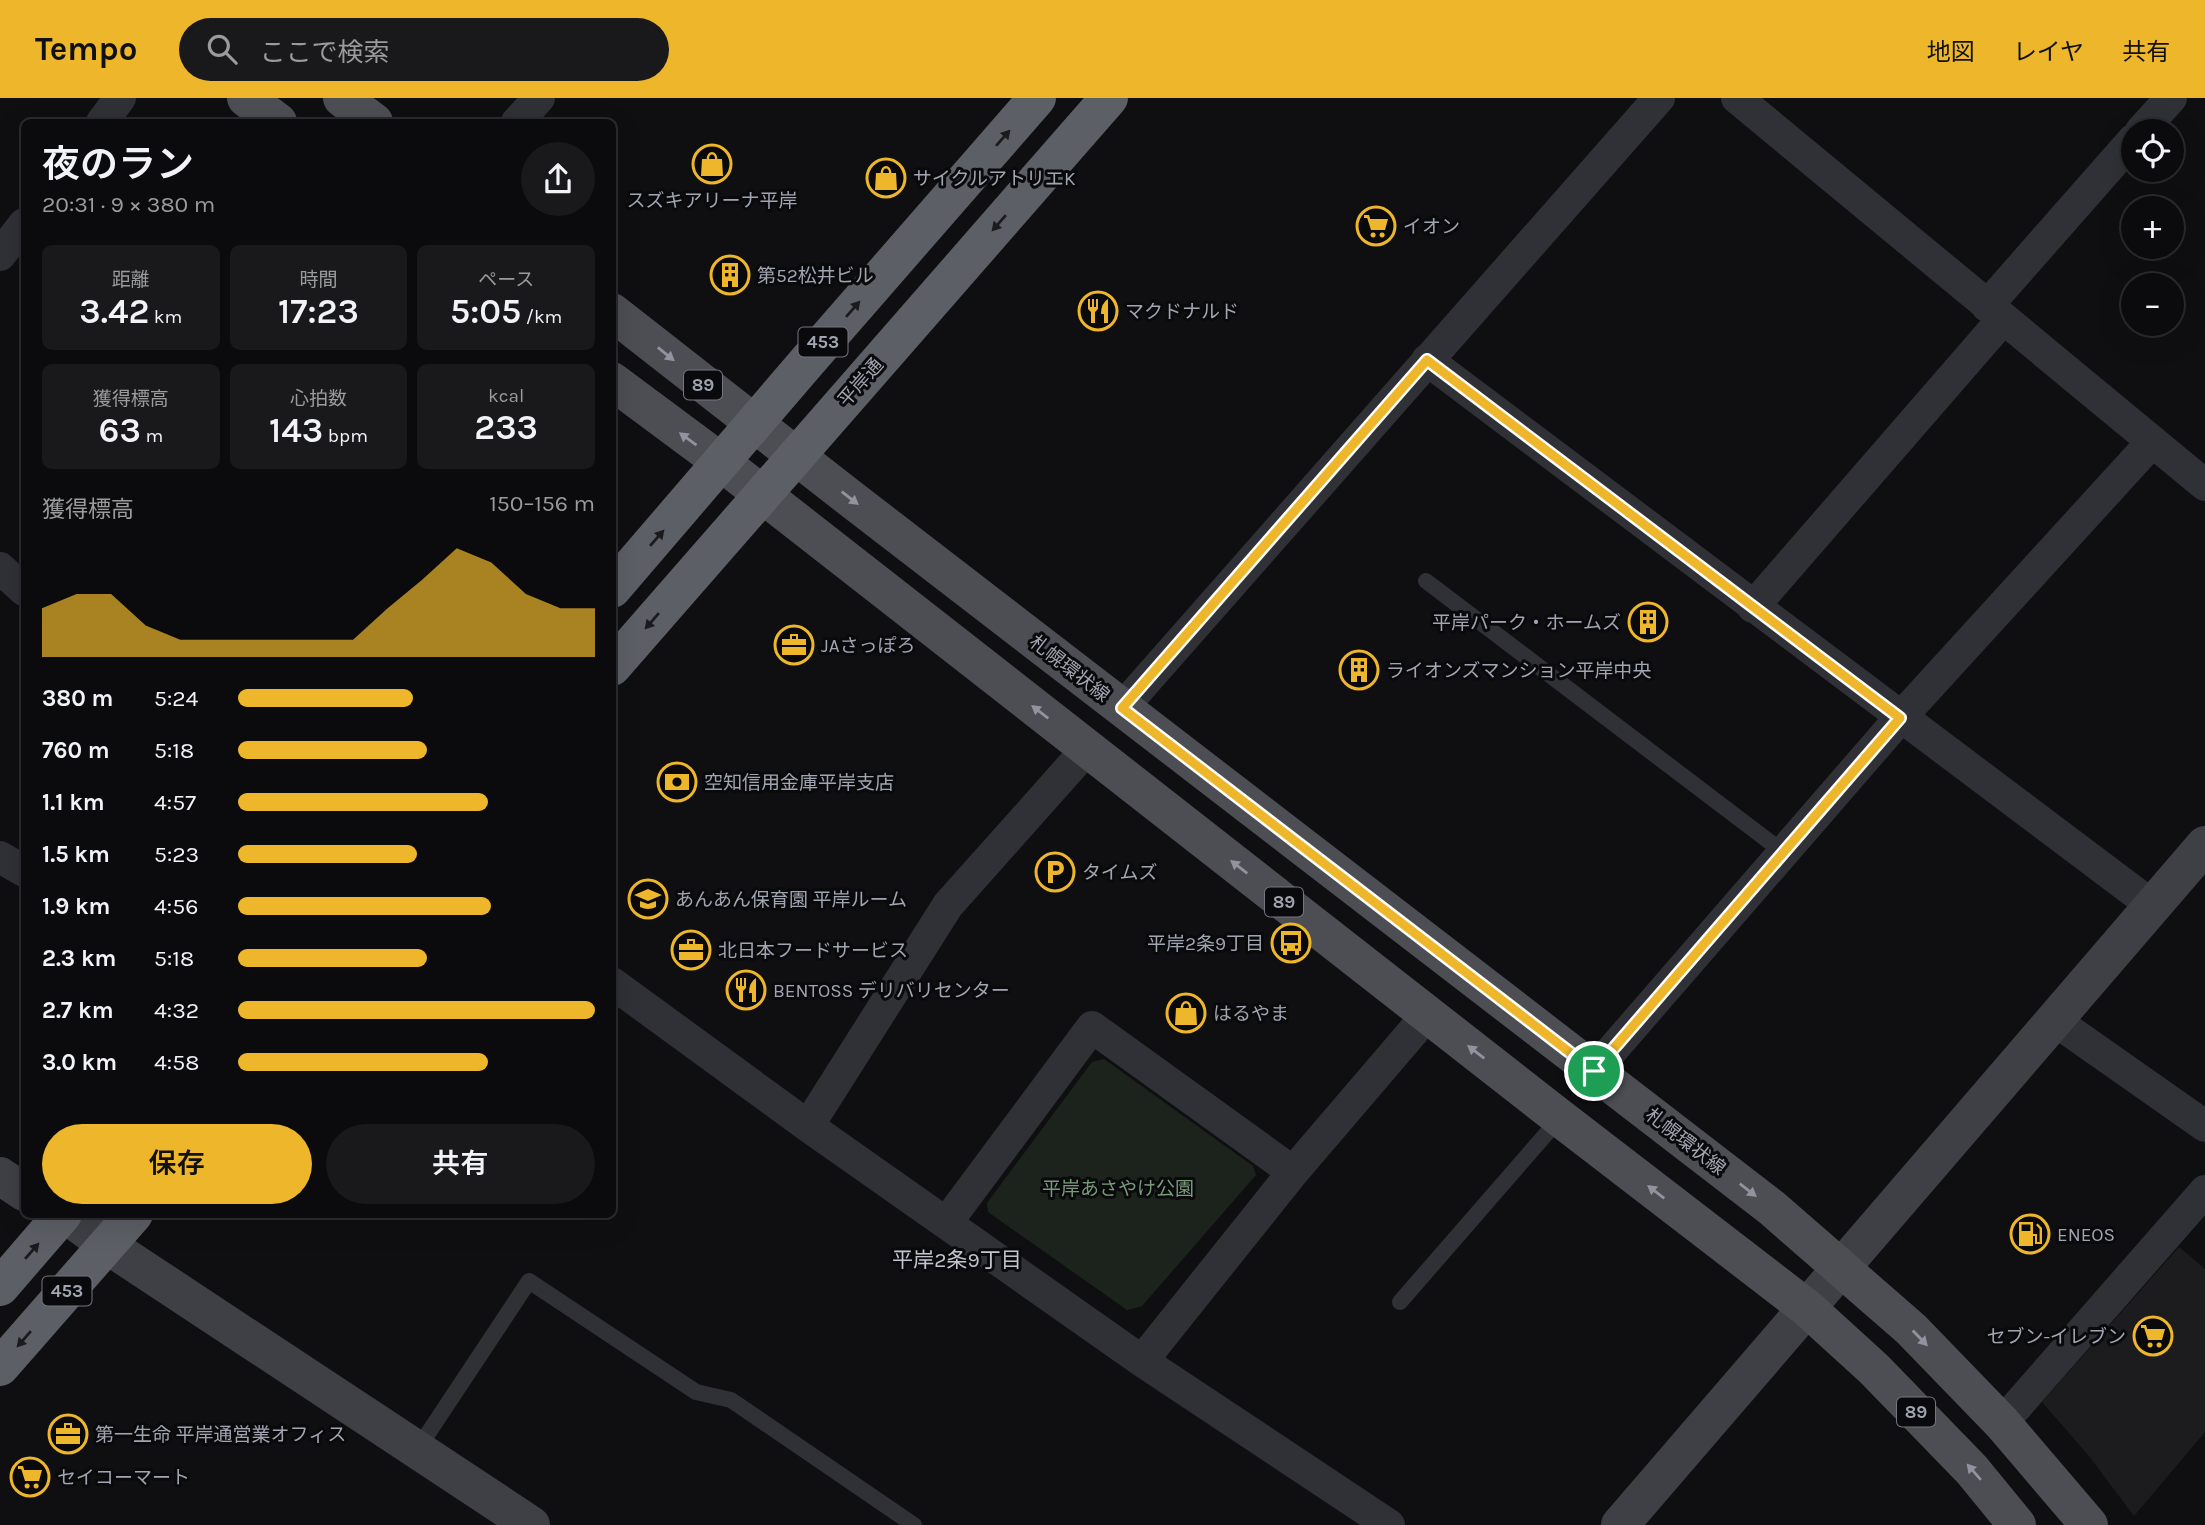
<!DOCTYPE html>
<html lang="ja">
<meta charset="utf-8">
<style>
:root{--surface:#0b0b0d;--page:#19191b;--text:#f1f3f6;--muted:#9a9b9d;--line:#2b2b2e;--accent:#edb62b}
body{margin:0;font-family:Karla,"Noto Sans JP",sans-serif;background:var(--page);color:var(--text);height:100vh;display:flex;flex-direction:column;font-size:26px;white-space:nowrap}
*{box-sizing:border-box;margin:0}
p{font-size:23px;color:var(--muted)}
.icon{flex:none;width:38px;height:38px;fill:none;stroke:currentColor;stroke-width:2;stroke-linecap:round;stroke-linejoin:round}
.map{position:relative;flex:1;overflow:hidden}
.sheet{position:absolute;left:21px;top:21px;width:595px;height:1099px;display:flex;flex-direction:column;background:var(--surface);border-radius:10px;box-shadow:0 7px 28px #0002,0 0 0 2px var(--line)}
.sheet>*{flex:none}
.fabs{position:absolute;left:2121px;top:21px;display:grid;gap:14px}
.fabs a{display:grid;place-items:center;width:63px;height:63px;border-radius:50%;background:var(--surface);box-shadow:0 7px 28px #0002,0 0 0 2px var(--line);font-size:35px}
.pin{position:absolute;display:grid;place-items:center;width:60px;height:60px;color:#fff;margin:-30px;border:4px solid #fff;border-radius:50%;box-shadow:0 2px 7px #0007}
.round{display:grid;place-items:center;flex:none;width:74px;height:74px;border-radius:37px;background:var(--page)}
.headline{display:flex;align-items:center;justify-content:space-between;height:119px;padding:0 21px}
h1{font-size:38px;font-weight:600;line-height:52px}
.stats{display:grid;grid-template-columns:repeat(3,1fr);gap:10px;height:119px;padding:7px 21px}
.stats div{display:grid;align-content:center;border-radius:10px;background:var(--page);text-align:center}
.stats b{font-size:35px;font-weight:600}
.stats small{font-size:19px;font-weight:400}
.stats p{font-size:19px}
.chart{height:196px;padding:14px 21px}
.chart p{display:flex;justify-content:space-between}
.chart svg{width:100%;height:126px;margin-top:7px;fill:var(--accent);opacity:.7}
.primary-button{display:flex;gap:14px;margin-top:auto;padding:14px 21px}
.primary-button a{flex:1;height:80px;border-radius:42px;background:var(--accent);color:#111;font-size:28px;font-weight:600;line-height:80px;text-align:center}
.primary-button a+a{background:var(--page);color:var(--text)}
ul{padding:0 21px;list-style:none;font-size:23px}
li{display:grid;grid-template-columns:112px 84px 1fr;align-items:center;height:52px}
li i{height:18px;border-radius:9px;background:var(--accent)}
header{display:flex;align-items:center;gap:42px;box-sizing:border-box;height:98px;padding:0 35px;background:var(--accent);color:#111}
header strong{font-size:33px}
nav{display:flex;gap:38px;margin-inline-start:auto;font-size:24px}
.search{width:490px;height:63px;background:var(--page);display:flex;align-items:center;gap:18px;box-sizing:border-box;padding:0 24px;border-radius:38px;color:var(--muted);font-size:26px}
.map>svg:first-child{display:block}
.built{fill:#1c1b1e}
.green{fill:#1c231d}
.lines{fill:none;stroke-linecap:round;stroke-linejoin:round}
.lane{stroke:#303136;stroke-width:16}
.street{stroke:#303136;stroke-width:32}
.secondary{stroke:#3f4045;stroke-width:38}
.primary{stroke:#4d4e54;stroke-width:38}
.highway{stroke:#5d5f66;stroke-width:38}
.oneway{fill:#1b1b1e}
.oneway2{fill:#90949e}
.route-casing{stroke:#fff;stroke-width:14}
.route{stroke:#edb62b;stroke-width:9}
.labels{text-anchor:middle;stroke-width:6;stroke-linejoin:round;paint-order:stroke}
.shield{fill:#0a0a0c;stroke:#747680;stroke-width:2}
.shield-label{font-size:18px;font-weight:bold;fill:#a1a5b1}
.poi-label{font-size:19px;fill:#a1a5b1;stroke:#0a0a0c;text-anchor:start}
.street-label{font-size:19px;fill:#a1a5b1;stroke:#0a0a0c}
.park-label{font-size:19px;fill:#789c7c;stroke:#0a0a0c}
.neighbourhood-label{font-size:21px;fill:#c1c4ce;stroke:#0a0a0c}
</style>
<header>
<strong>Tempo</strong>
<div class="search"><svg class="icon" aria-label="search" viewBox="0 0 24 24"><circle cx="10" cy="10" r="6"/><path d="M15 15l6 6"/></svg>ここで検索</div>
<nav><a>地図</a><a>レイヤ</a><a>共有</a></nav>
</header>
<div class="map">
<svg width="2205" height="1427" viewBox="0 0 2205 1427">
<rect width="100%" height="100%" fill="#0f0f11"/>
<path class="built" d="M2179 1149 2205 1171V1334L2134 1418 2089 1358 2042 1304Z"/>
<path class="green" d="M1104 961 1253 1068 1256 1077 1142 1208 1127 1212 988 1114 987 1105 1092 964Z"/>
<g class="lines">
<path class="lane" d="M1426 483 1783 754
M1400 1204 1560 1020
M417 1352 529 1183 696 1294 731 1302 914 1427"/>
<path class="street" d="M1737 0 2205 387
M102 24 120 0
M517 24 539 0
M2141 33 2171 0
M0 157 24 126
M1987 208 2133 42
M1427 262 2153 808
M0 470 24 492
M1753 509 2003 221
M1122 610 1659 0
M0 759 24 773
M612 885 808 1028 1142 1263 1389 1427
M2054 922 2205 1028
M1594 973 1900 620 2152 344
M808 1028 948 807 1087 651
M947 1124 1092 929 1293 1074
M1142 1263 1293 1074 1428 916
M2002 1325 2205 1093"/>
<path class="secondary" d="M0 1078 24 1094
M65 1116 107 1147 531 1427
M1620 1427 2205 747"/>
<path class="primary" d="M246 0 278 24
M342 0 374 24
M612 214 846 397 1772 1110 1911 1231 2002 1325 2089 1427
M612 283 721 364 1560 1020 1807 1210 1874 1271 1972 1372 2017 1427"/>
<path class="highway" d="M612 491 806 265 1037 0
M612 569 1109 0
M0 1189 63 1116
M0 1269 134 1116"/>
</g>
<defs><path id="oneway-solid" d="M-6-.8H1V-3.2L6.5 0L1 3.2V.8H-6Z" transform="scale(1.75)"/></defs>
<g class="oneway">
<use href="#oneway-solid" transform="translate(1003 40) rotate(-49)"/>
<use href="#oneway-solid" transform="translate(999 125) rotate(131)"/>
<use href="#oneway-solid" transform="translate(853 211) rotate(-49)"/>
<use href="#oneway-solid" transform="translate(657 440) rotate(-49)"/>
<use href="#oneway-solid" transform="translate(652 523) rotate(131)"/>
<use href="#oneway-solid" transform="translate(32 1153) rotate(-49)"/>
<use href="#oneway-solid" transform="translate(24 1241) rotate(131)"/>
</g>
<g class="oneway2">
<use href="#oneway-solid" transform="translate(666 256) rotate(39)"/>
<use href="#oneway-solid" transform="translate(688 341) rotate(-144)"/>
<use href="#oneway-solid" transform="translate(850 400) rotate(38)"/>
<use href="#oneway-solid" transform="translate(1040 614) rotate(-142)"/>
<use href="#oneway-solid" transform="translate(1239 769) rotate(-142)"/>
<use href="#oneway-solid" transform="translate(1476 954) rotate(-142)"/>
<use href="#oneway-solid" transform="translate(1748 1092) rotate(38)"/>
<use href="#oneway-solid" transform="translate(1656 1094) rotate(-142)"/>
<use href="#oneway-solid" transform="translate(1920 1240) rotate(46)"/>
<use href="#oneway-solid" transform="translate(1974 1374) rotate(-131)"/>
</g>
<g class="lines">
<defs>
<path id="route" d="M1427 262 1900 620 1594 973 1122 610Z"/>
</defs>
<use href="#route" class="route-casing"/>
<use href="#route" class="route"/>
</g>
<defs>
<symbol id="shop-ring" viewBox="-11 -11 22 22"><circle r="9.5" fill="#0a0a0c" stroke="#edb62b" stroke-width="1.5"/><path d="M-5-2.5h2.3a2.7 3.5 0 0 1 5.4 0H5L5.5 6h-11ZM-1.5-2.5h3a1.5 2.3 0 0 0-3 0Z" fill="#edb62b"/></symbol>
<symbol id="supermarket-ring" viewBox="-11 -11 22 22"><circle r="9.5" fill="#0a0a0c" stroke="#edb62b" stroke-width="1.5"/><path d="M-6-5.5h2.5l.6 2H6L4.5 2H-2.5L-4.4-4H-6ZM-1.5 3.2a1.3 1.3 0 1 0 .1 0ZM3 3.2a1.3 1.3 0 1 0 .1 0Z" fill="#edb62b"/></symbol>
<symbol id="building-ring" viewBox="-11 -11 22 22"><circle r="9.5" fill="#0a0a0c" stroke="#edb62b" stroke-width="1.5"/><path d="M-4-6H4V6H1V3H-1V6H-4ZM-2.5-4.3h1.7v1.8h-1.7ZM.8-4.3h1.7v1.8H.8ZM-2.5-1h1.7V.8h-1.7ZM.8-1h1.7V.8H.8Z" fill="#edb62b"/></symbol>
<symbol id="restaurant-ring" viewBox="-11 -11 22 22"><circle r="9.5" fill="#0a0a0c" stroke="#edb62b" stroke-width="1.5"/><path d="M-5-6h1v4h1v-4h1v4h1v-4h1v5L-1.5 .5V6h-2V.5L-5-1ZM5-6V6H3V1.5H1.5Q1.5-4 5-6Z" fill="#edb62b"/></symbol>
<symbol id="office-ring" viewBox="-11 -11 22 22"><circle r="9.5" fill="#0a0a0c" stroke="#edb62b" stroke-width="1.5"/><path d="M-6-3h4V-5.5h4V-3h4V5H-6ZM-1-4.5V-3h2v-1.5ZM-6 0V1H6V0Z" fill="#edb62b"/></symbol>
<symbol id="bank-ring" viewBox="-11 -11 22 22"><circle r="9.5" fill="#0a0a0c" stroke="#edb62b" stroke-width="1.5"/><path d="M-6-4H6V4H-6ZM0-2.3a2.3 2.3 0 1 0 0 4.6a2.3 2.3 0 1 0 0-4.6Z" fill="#edb62b"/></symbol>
<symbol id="parking-ring" viewBox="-11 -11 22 22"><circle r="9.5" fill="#0a0a0c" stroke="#edb62b" stroke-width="1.5"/><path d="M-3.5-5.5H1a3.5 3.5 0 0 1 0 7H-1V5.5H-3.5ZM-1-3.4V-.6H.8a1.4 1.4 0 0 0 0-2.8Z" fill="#edb62b"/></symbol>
<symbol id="school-ring" viewBox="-11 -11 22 22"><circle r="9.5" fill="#0a0a0c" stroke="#edb62b" stroke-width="1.5"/><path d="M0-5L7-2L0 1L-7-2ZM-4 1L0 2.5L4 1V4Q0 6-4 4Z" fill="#edb62b"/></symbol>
<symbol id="bus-ring" viewBox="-11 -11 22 22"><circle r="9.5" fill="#0a0a0c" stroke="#edb62b" stroke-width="1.5"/><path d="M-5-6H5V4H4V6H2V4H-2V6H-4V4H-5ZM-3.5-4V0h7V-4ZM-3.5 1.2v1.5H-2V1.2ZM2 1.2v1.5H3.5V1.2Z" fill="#edb62b"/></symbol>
<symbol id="fuel-ring" viewBox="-11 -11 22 22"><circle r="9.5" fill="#0a0a0c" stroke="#edb62b" stroke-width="1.5"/><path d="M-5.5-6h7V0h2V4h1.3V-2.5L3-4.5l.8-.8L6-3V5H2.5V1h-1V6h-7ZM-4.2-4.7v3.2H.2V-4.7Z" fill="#edb62b"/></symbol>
</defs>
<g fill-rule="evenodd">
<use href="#shop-ring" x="690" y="44" width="44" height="44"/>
<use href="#shop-ring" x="864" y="58" width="44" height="44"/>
<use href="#supermarket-ring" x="1354" y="106" width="44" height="44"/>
<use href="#building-ring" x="708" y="155" width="44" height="44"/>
<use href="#restaurant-ring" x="1076" y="191" width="44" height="44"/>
<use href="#building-ring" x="1626" y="502" width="44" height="44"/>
<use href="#office-ring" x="772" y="525" width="44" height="44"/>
<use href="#building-ring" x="1337" y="550" width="44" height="44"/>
<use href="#bank-ring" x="655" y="662" width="44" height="44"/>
<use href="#parking-ring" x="1033" y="752" width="44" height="44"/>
<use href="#school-ring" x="626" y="779" width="44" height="44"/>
<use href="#bus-ring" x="1269" y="823" width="44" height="44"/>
<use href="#office-ring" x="669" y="830" width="44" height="44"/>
<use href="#restaurant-ring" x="724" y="870" width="44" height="44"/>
<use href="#shop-ring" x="1164" y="893" width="44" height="44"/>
<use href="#fuel-ring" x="2008" y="1114" width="44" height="44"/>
<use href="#supermarket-ring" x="2131" y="1216" width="44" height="44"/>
<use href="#office-ring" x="46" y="1314" width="44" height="44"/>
<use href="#supermarket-ring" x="8" y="1357" width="44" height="44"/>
</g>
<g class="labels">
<g class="shield">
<rect x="798.5" y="229.5" width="49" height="29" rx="5"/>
<rect x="684" y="272.5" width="38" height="29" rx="5"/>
<rect x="1265" y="789.5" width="38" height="29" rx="5"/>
<rect x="42.5" y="1178.5" width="49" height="29" rx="5"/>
<rect x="1897" y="1299.5" width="38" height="29" rx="5"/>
</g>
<g class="shield-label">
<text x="823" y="250">453</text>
<text x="703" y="293">89</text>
<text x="1284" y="810">89</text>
<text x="67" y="1199">453</text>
<text x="1916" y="1320">89</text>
</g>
<g class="poi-label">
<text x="913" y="87">サイクルアトリエK</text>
<text x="712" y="109" text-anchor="middle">スズキアリーナ平岸</text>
<text x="1403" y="135">イオン</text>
<text x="757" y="184">第52松井ビル</text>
<text x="1125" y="220">マクドナルド</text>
<text x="1621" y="531" text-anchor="end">平岸パーク・ホームズ</text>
<text x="821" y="554">JAさっぽろ</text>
<text x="1386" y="579">ライオンズマンション平岸中央</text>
<text x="704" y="691">空知信用金庫平岸支店</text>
<text x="1082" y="781">タイムズ</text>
<text x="675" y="808">あんあん保育園 平岸ルーム</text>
<text x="1264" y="852" text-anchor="end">平岸2条9丁目</text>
<text x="718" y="859">北日本フードサービス</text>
<text x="773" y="899">BENTOSS デリバリセンター</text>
<text x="1213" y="922">はるやま</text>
<text x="2057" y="1143">ENEOS</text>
<text x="2126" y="1245" text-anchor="end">セブン-イレブン</text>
<text x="95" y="1343">第一生命 平岸通営業オフィス</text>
<text x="57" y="1386">セイコーマート</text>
</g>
<g class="street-label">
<text transform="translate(860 284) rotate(-49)" y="7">平岸通</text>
<text transform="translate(1070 570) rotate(38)" y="7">札幌環状線</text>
<text transform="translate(1686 1043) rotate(38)" y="7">札幌環状線</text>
</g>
<g class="park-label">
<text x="1118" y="1097">平岸あさやけ公園</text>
</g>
<g class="neighbourhood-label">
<text x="957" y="1169">平岸2条9丁目</text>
</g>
</g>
</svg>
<div class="fabs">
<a><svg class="icon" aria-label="locate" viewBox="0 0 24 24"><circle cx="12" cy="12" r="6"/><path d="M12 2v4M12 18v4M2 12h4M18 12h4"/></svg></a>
<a>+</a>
<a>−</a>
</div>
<div class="pin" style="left:1594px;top:973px;background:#1e9e55"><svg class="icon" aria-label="arrive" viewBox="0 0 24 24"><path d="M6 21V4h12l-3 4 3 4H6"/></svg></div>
<section class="sheet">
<div class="headline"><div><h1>夜のラン</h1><p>20:31 · 9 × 380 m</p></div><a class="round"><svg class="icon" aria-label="share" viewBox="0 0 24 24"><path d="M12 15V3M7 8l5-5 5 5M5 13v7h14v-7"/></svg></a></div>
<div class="stats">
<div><p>距離</p><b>3.42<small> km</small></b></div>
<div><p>時間</p><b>17:23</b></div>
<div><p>ペース</p><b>5:05<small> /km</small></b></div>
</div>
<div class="stats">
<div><p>獲得標高</p><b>63<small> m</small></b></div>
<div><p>心拍数</p><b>143<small> bpm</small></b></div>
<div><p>kcal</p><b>233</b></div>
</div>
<div class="chart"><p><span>獲得標高</span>150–156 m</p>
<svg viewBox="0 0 160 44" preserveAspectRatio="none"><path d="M0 44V27L10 22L20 22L30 33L40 38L50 38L60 38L70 38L80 38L90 38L100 27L110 17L120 6L130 11L140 22L150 27L160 27V44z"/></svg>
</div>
<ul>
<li><b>380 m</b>5:24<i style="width:49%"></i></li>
<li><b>760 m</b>5:18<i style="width:53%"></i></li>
<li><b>1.1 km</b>4:57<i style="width:70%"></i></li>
<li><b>1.5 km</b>5:23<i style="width:50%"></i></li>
<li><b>1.9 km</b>4:56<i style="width:71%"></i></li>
<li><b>2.3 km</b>5:18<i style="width:53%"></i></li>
<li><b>2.7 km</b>4:32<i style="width:100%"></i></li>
<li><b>3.0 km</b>4:58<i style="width:70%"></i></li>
</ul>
<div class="primary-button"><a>保存</a><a>共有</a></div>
</section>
</div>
